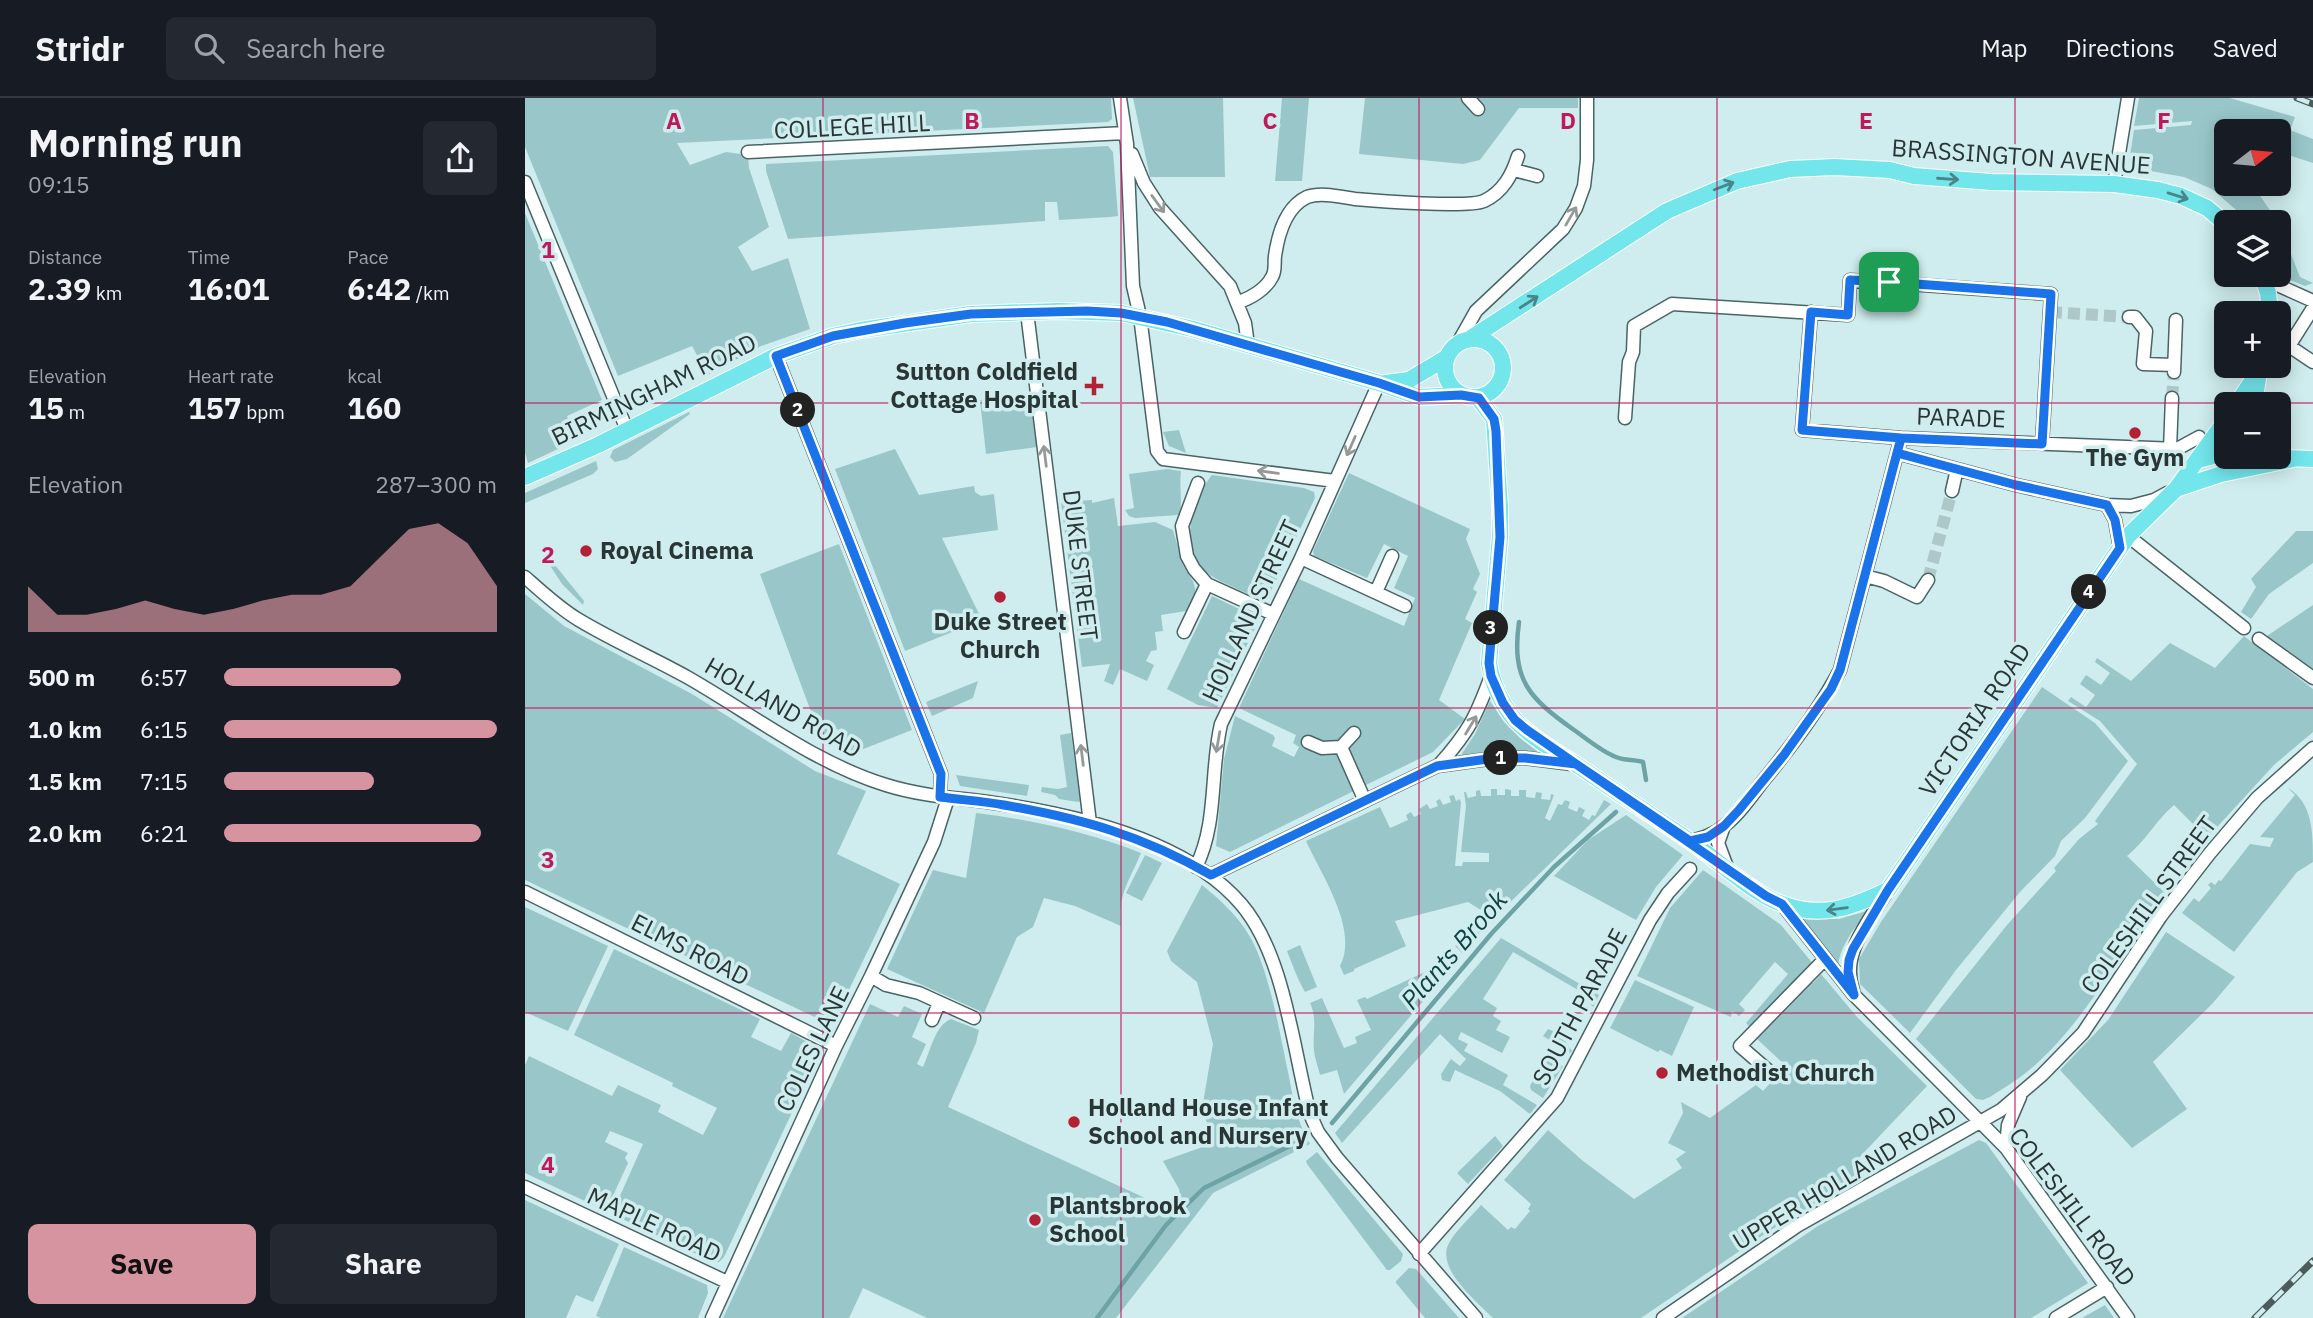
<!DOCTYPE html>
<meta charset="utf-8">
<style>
:root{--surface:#171b24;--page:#242831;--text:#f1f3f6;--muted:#9ea1a6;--line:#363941;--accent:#d594a0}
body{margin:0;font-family:"IBM Plex Sans",sans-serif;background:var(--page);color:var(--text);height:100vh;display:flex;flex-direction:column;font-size:26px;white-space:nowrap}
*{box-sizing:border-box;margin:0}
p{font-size:23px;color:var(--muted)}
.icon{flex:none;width:38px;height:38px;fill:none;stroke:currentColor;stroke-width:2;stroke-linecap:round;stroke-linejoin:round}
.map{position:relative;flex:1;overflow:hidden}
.side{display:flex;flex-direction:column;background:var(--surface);width:525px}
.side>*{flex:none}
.needle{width:46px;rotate:74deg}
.tools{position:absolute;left:1689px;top:21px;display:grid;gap:14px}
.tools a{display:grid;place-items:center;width:77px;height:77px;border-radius:10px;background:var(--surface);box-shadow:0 4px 18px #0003;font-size:35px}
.pin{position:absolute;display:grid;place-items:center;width:60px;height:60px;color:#fff;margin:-30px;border-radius:14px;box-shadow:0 4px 10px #0006}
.km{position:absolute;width:35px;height:35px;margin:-18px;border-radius:50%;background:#222;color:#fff;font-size:19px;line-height:35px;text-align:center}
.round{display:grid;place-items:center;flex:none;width:74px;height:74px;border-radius:10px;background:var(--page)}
.headline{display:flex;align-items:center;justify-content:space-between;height:119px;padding:0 28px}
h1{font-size:38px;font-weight:700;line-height:52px}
.stats{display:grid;grid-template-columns:repeat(3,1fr);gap:10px;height:119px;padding:7px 28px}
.stats div{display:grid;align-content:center}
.stats b{font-size:30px;font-weight:700}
.stats small{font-size:19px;font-weight:400}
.stats p{font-size:19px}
.chart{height:196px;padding:14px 28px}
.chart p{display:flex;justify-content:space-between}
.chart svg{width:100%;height:126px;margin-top:7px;fill:var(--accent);opacity:.7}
.primary-button{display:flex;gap:14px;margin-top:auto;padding:14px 28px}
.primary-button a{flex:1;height:80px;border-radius:10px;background:var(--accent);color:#111;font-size:28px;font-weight:700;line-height:80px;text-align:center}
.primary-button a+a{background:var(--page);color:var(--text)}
ul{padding:0 28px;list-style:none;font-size:23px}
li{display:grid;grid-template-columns:112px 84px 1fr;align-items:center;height:52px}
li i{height:18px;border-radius:9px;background:var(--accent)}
header{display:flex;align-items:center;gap:42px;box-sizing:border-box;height:98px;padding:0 35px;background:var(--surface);border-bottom:2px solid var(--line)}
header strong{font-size:33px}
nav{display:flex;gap:38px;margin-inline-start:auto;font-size:24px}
.search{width:490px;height:63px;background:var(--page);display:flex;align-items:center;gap:18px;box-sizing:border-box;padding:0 24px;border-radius:10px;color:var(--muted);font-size:26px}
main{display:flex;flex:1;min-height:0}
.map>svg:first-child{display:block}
.green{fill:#99c7c9}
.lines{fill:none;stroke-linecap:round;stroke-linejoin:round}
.stream{stroke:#6ea3a5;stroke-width:4.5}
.minor-tunnel{stroke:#aec8c9;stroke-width:12;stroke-dasharray:12 6;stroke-linecap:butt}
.minor-casing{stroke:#4a6465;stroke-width:15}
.major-casing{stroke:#fff;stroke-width:18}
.minor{stroke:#fff;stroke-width:12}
.major{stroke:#72e6eb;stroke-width:16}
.rail-casing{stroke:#4c5c5c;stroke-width:7}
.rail{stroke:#cfedee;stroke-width:4.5;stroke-dasharray:13;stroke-linecap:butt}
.oneway{stroke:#4a8587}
.oneway2{stroke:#949a9a}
.route-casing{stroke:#fff;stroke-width:14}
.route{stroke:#1a73e8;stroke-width:9}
.grid{fill:none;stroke:#c2185b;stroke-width:2;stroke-opacity:0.55}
.poi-dot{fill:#b32137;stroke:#cfedee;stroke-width:2.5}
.labels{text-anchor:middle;stroke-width:7;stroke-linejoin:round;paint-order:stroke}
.street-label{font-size:24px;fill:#2a3636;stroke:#cfedee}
.poi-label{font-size:24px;font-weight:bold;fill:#2a3636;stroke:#cfedee;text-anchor:start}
.water-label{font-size:26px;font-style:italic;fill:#0f4244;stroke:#cfedee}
.grid-label{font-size:23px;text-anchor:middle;font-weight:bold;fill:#c2185b;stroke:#cfedee;stroke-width:7;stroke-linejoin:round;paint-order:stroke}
</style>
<header>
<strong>Stridr</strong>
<div class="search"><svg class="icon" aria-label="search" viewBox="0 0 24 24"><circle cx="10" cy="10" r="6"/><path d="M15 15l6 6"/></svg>Search here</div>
<nav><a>Map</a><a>Directions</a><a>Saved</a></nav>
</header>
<main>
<section class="side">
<div class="headline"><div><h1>Morning run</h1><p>09:15</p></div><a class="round"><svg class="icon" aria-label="share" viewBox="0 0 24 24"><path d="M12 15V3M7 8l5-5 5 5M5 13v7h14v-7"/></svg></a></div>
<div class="stats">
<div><p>Distance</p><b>2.39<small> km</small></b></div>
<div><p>Time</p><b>16:01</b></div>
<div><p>Pace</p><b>6:42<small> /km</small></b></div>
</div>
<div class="stats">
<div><p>Elevation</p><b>15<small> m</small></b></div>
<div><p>Heart rate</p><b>157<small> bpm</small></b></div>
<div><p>kcal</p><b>160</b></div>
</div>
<div class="chart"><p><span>Elevation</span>287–300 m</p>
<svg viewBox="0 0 160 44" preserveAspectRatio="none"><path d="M0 44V28L10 38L20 38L30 36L40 33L50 36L60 38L70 36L80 33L90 31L100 31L110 28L120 18L130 8L140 6L150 13L160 28V44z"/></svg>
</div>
<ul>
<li><b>500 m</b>6:57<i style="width:65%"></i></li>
<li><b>1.0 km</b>6:15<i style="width:100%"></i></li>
<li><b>1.5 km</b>7:15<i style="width:55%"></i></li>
<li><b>2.0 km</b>6:21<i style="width:94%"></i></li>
</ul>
<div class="primary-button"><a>Save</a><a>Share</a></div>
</section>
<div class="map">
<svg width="1788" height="1220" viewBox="0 0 1788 1220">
<rect width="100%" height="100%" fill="#cfedee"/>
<path class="green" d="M0 0H586L587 21 583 24 152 45 165 67 201 54 223 57 224 70 244 129 213 149 227 173 263 160 285 231 236 248 183 277 167 248 93 278 0 49Z
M608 0H698L700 79H625Z
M757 0H784L777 83H750Z
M840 0H1053V10H994L955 62 938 66 834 56Z
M1614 0H1705L1770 19 1765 32 1788 41V65L1754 54V33H1701V86H1727L1753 124H1725L1687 91 1659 79 1609 70 1604 64 1609 32 1666 27 1667 23 1609 28Z
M583 48 588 54 593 118 585 119 534 122 532 104H520V123L263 141 241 73V66Z
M0 115 77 302 42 318 49 338 32 345 33 351 3 365 0 355Z
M1754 126 1775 179 1788 185 1780 188 1765 182 1755 172Z
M505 296 512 349 461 356 455 302Z
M1754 310 1764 320 1759 325 1765 338 1754 337Z
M164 314 165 316 102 361 90 364 85 359 88 352Z
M654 332 661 355 644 348 638 334Z
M370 351 394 397 449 388 450 394 456 398 469 396 473 432 417 440 457 522 380 553 310 371Z
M71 363 73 371 68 376 0 405V395Z
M642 371 656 373C654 388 658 406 654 417L610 420 604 418 600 412 609 410 604 376Z
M824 375 945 431 941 441 955 476 948 491 952 494 940 521 947 525 914 602 940 621 908 654 705 754 691 748 699 661 710 618 748 637 750 640 747 648 769 659 774 649 768 645 771 637 714 610 774 481 879 528 890 500 869 490 883 458 859 446 842 480 789 458 788 453Z
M687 377 779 390 789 394 790 400 744 497C734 503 725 496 714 492 703 486 690 482 680 473 654 448 666 402 687 377Z
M589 400 593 428 630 424 648 432 658 467 668 483 671 494 661 513 636 517 638 533 630 534 632 552 626 553 621 563 629 567 622 583 595 571 588 587 579 583 585 566 557 569 536 404 567 402V405Z
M1771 433H1788V465L1744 496 1726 521 1716 514 1731 489 1726 481Z
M314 446 387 632 323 657 313 631 295 638 235 476Z
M25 461 59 503 58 507 37 486 22 463Z
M0 496 39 528 167 596 290 673 341 693 312 756 375 786 309 923 296 922 0 782Z
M687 498 729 518 732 526 692 610 673 607 642 591Z
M1788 507V575L1739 540Z
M1719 538 1788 591V634L1749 667 1682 740 1649 707C1631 722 1621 743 1602 758L1640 795C1596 852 1564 919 1509 968 1496 980 1480 989 1465 999L1458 1002 1451 1001 1391 941 1482 827 1531 773 1529 770 1554 741 1573 726 1570 723 1612 666 1575 623 1543 603 1546 599 1561 609 1570 597 1555 586 1561 577 1576 587 1585 575 1570 564 1572 560 1606 583 1645 545 1690 570Z
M453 583 448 600 407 618 401 604Z
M1517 589 1570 625 1603 663 1560 720 1536 743 1530 758 1495 794 1431 872 1385 935 1335 886 1334 861 1356 824Z
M965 603 979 624 995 640 1017 657 966 653 936 657 950 636Z
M546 635 555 703 553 704 534 701 530 697 516 694 517 689 533 691 542 689 535 637Z
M431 677 504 687 502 698 435 688Z
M1763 690C1788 705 1788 735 1788 764L1772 774 1709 854 1657 815 1669 800 1674 804 1686 790 1683 787 1686 784 1690 787 1694 782 1696 783 1725 746 1745 749 1749 740 1735 739 1770 697Z
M966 691H972V697H980V691L986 692V698H994V692H1001V699L1010 700 1011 694 1017 695 1016 701 1025 702 1026 696 1029 697 1020 720 1025 723 1033 706 1037 707 1040 702 1045 704 1043 710 1052 714 1054 709 1060 712 1057 718 1064 722 1067 717 1070 718 1079 702 1086 706 969 820 943 804 870 823 881 848 829 871V873L819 877 815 868C834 832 797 778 781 743L855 709 865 730 883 722 881 717 886 714 889 719 896 716 894 711 902 706 905 711 913 708 911 703 915 701 918 707 926 704 924 698 929 697 931 703 935 701 936 705 930 768H937L938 764H964V755L936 754 941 708 939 694H941L943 700 951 698V693L955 692 956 698H966Z
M451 715C508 722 562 734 616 755 604 784 593 795 596 828L550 808 519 800 508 829 492 839 459 915 362 871 408 772 441 780Z
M1101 717 1158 757 1131 789 1111 822 1029 778 1063 742Z
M620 757 637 765 617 803 601 795Z
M1178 772 1256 827 1289 867 1226 930 1221 925 1263 876 1250 864 1214 906 1220 912 1214 918 1207 913 1206 919 1112 878 1145 810Z
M677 787C694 801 710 815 722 834 743 865 755 936 763 974 768 999 771 1023 785 1046L688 1095 591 1220H402L338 1190 324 1220H198L345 906 373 919 379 908 397 916 387 939 401 946 392 966 398 969C405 954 410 927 426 921L454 932 451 945 423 1009 644 1111 655 1099 654 1091 638 1063 689 1045 677 1011 688 946 672 884 646 863 642 853Z
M0 809 83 848 43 933 0 914Z
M1342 813C1330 830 1316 846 1313 867L1276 820 1314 821Z
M959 829 938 856 930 848Z
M1641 834 1710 879 1687 906 1628 964 1662 1011 1607 1050 1535 972 1583 922Z
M976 840 1074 897 1068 909 1053 892 988 854 958 901 972 910 968 918 976 923 971 932 985 939 977 955 936 934 933 941 943 946 939 953 983 977 978 987 1012 1007 1005 1016 975 993 930 972 925 984 917 982 916 976 926 961 935 968 941 961 915 936 817 1045 810 1035Z
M775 847 792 889 780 894C772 880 768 868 762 853Z
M89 851 235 921 226 939 256 953 266 935 295 951 294 957 199 1159 194 1164H188L87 1116 118 1046 85 1033 80 1044 103 1055 100 1060 103 1065 81 1113 0 1075V967L4 958 87 998 93 987 136 1007 133 1014 178 1037 192 1010 147 988 148 985 49 937Z
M902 873 923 874 819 996 812 972 795 977C793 969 790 961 789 953 787 936 793 922 785 905L797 900 819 950 832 945 830 939 846 932 832 902 840 899 842 901Z
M1296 876 1332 919 1402 988 1329 1065 1341 1075 1244 1133 1116 1220H968C952 1204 910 1170 924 1145 932 1131 946 1119 956 1107L983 1132 986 1129 990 1131 1005 1113 1003 1111 1006 1106 979 1082 1023 1032 1058 1063 1109 1101 1157 1070 1151 1061 1161 1054 1143 1045 1158 1015 1156 1004 1185 1020 1231 987 1238 993 1261 968 1231 940 1285 883 1288 885Z
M1110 882 1169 909 1147 958 1135 952 1133 954 1085 930Z
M1023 931 1035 936 1047 953 1045 955 1018 938Z
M1021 959 1038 968 1018 1000 1006 992 1005 988Z
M970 1038 978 1048 943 1086 932 1075Z
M1454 1042 1461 1045 1563 1185 1560 1187 1506 1220H1157L1293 1128Z
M792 1054 878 1156 876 1163 865 1172H862L782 1066 781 1063Z
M0 1102 94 1146 68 1204 51 1197 41 1220H0Z
M99 1149 182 1187 183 1195 173 1220H76L71 1218Z
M884 1170 891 1171 934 1220H900L871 1185V1183Z
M1580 1207 1589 1220H1557Z"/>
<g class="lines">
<path class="stream" d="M994 524C986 582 1004 600 1049 632 1062 641 1077 654 1091 659 1100 663 1109 661 1118 664L1121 682
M807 1025 967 835 1029 769 1091 714
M572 1220 641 1127 679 1090 781 1040"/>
<path class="minor-tunnel" d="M1525 214 1604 219
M1647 300 1649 275
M1403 482 1427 393"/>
<defs>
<path id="minor" d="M595 0 602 46 608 188 615 218 632 353 638 361 810 383
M943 0 953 11
M223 54 600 35
M607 56 619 85 635 110 705 188 720 225 723 247
M989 72 1012 78
M0 84 102 332
M1589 86 1603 0
M1739 181 1788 203
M714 204C726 200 741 191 747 179 751 173 749 165 750 158 753 137 761 109 782 99 796 94 816 99 830 101 851 103 944 110 959 103 978 94 987 77 993 58
M502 214 565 725
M1286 214 1277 332 1376 340 1652 351 1674 339
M1604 219H1610L1621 233 1618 266 1649 267
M933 245 951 213 1038 131 1051 110 1059 88 1062 62V0
M1764 248 1788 264
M251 258 416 676 415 699
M1754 258 1764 248 1788 210
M1649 274 1651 222
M1100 320 1104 264 1108 254 1109 228 1147 206 1323 217 1325 182 1526 196 1517 346
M1645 351 1647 300
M1372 355 1491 387 1582 407 1606 408 1629 402 1642 395
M673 385 657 428 662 458 669 471 682 486 748 516
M1427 393 1432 371
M1582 407 1590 422 1595 450
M1603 438 1719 530
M776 460 880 508
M1340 478 1359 483 1392 499 1403 482
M0 479C17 494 34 510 54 522 89 543 126 559 162 579 227 616 289 665 361 687 399 699 438 700 476 706 556 718 662 743 716 806 760 857 768 952 785 1016L793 1034 812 1060 951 1220
M851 494 867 458
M659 534 682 486
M1734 541 1788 580
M783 644 797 650 816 649 829 635
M816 649 840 703
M913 668C943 635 951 619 966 578
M1199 728 1193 745 1202 769
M1165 743C1178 740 1188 737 1199 728 1214 716 1226 699 1238 683 1266 649 1294 612 1315 572L1376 340
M671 769C693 725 685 672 696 626L776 460 854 285
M686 777 912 668 970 660H1000L1047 666
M0 794 311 948
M1257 806 1329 897 1481 1050 1603 1220
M346 878 361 887 394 895 449 920
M1328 892C1315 855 1345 822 1363 792
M407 922 414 905
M1246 975 1215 948 1300 861
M1481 1050 1483 1027 1495 999
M0 1089 202 1184
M894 1156 1032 1000 1125 822 1143 795 1165 771
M187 1220 311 948 346 878 409 744 423 700
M1138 1220 1272 1128 1476 1012 1517 977 1558 935 1636 818 1685 755 1732 700 1788 650
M1531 1220 1582 1189"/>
<path id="major" d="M1737 177 1743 195 1745 215
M946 240 1142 113 1212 83 1265 71 1310 69 1365 72 1389 78 1466 84 1589 86 1633 92 1656 98 1682 110 1701 126
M920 270a29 29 0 1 1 58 0a29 29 0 1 1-58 0Z
M860 285 884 282 921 260
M953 300 969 321 975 409V439L964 565C967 585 977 607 990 622 1008 641 1033 655 1055 669 1091 694 1128 718 1165 743 1192 762 1227 795 1257 806 1296 821 1328 809 1363 792L1603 438 1651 391 1701 322
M1712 306 1737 268
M1729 306 1733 280
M1759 360 1788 361
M1673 362 1701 355
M0 379 73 347 251 258 308 238 336 232 446 216 533 213 596 215 668 231 854 285 894 299 936 297
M1651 391 1696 376 1768 361"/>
</defs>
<use href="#minor" class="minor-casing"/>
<use href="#major" class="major-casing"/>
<use href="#minor" class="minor"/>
<use href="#major" class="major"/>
<defs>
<path id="rail" d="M1772 0 1788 6
M1730 1220 1788 1163"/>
</defs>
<use href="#rail" class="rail-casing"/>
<use href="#rail" class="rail"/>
</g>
<defs><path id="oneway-shaft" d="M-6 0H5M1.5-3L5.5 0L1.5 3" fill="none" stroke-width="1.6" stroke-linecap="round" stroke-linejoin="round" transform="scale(1.75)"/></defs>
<g class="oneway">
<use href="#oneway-shaft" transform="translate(1423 81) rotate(4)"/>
<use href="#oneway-shaft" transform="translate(1199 88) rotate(-21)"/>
<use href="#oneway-shaft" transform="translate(1653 98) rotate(17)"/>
<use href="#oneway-shaft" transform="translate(1004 204) rotate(-33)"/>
<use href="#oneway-shaft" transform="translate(1312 811) rotate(172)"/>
</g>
<g class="oneway2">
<use href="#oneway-shaft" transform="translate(633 106) rotate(54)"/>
<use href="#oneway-shaft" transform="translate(1046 118) rotate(-60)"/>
<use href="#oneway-shaft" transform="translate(826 348) rotate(114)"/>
<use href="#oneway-shaft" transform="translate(520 358) rotate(-97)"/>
<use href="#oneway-shaft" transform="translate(743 374) rotate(-173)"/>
<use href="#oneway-shaft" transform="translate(946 627) rotate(-59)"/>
<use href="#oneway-shaft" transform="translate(693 644) rotate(100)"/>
<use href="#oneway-shaft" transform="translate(557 657) rotate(-97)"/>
</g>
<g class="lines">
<defs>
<path id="route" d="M1364 184 1325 182 1323 217 1286 214 1277 332 1376 340 1372 355 1315 572 1306 591 1259 657 1214 712 1199 728 1183 739 1165 743 1051 666 1000 660H970L912 668 686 777C616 737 558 721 479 707 458 703 437 702 415 699L416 676 251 258 308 238 380 225 446 216 562 213 596 215 642 224 854 285 894 299 936 297 954 300 969 321 971 333 975 439 964 565 966 578 978 605 990 622 1002 632 1241 798 1257 806 1329 897 1323 874 1324 862 1328 851 1363 792 1595 450 1590 422 1582 407 1491 387 1372 355 1376 340 1517 346 1526 196 1364 184"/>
</defs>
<use href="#route" class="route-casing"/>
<use href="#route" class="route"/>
</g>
<path class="grid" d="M298 0V1220M596 0V1220M894 0V1220M1192 0V1220M1490 0V1220M0 305H1788M0 610H1788M0 915H1788"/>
<g class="poi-dot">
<path d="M565.5 277.5h7v7h7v7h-7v7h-7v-7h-7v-7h7z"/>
<circle cx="1610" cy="335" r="7"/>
<circle cx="61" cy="453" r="7"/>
<circle cx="475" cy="499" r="7"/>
<circle cx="1137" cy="975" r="7"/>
<circle cx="549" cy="1024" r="7"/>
<circle cx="510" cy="1122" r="7"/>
</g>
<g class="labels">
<g class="street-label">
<text transform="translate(327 29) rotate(-3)" y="8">COLLEGE HILL</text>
<text transform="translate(1496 59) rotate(4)" y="8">BRASSINGTON AVENUE</text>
<text transform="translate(129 292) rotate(-26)" y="8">BIRMINGHAM ROAD</text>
<text transform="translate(1436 320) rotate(2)" y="8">PARADE</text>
<text transform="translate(555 467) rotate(83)" y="8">DUKE STREET</text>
<text transform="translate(726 513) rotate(-65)" y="8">HOLLAND STREET</text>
<text transform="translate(258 610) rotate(30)" y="8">HOLLAND ROAD</text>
<text transform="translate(1450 622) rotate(-56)" y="8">VICTORIA ROAD</text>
<text transform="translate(1624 807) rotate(-54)" y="8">COLESHILL STREET</text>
<text transform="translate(165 852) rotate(27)" y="8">ELMS ROAD</text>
<text transform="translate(1055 909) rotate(-62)" y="8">SOUTH PARADE</text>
<text transform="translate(288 951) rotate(-64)" y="8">COLES LANE</text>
<text transform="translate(1320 1080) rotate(-31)" y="8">UPPER HOLLAND ROAD</text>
<text transform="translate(1547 1109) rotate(53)" y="8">COLESHILL ROAD</text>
<text transform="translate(129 1127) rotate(25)" y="8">MAPLE ROAD</text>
</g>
<g class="poi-label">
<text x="553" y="282" text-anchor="end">Sutton Coldfield<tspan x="553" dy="28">Cottage Hospital</tspan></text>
<text x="1610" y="368" text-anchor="middle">The Gym</text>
<text x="75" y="461">Royal Cinema</text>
<text x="475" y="532" text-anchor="middle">Duke Street<tspan x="475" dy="28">Church</tspan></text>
<text x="1151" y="983">Methodist Church</text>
<text x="563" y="1018">Holland House Infant<tspan x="563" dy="28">School and Nursery</tspan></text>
<text x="524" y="1116">Plantsbrook<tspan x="524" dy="28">School</tspan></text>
</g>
<g class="water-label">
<text transform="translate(929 852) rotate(-49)" y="9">Plants Brook</text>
</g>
</g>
<g class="grid-label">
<text x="149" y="31">A</text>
<text x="447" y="31">B</text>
<text x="745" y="31">C</text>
<text x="1043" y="31">D</text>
<text x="1341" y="31">E</text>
<text x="1639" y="31">F</text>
<text x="23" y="160">1</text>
<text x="23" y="465">2</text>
<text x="23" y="770">3</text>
<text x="23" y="1075">4</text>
</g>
</svg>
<div class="tools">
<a><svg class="needle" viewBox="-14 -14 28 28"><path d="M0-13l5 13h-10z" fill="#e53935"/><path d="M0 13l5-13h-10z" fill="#9ea1a6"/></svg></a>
<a><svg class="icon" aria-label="layers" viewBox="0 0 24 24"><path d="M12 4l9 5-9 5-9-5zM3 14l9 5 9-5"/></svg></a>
<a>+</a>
<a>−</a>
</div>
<div class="pin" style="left:1364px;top:184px;background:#1e9e55"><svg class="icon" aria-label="arrive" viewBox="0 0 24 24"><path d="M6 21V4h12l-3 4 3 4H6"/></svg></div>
<b class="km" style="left:976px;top:660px">1</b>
<b class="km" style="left:273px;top:312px">2</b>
<b class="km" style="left:966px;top:530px">3</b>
<b class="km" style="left:1564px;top:494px">4</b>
</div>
</main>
